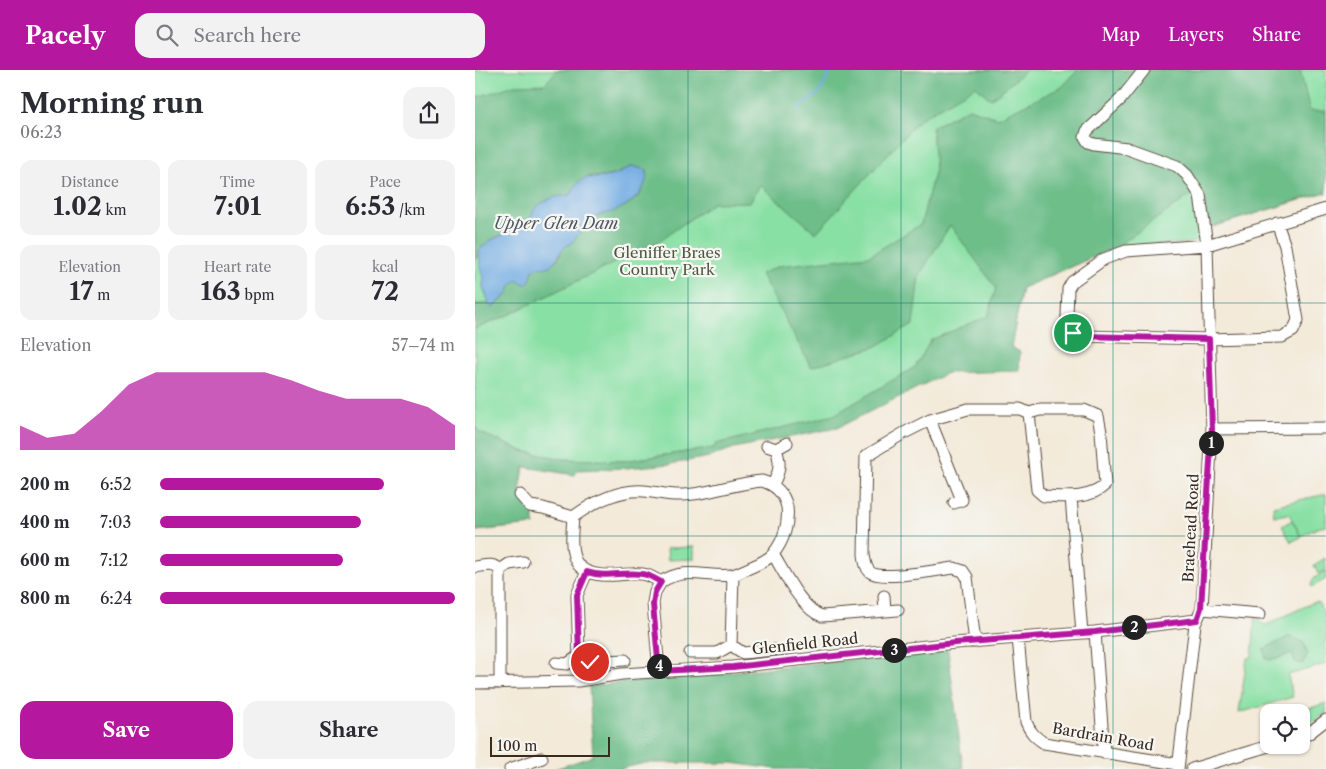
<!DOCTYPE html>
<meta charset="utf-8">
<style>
:root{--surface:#fff;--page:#f2f2f3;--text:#2b2b33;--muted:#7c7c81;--accent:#b5179e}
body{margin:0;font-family:"Libre Caslon Text",serif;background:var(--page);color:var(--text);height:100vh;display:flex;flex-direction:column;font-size:19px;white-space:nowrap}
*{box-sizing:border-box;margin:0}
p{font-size:16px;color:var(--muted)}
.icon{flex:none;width:28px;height:28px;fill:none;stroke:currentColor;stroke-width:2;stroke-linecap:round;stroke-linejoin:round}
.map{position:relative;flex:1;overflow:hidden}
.details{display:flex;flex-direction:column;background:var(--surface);width:475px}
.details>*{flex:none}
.tools{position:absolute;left:785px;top:634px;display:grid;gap:10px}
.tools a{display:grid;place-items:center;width:50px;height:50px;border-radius:10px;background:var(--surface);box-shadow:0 1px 4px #0004;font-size:25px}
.scale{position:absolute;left:15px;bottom:12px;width:120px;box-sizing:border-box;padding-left:5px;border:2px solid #3b2a1e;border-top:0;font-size:14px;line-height:18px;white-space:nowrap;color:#3b2a1e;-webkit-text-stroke:4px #f6f6f2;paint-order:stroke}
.pin{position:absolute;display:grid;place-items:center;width:42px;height:42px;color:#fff;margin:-21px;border:2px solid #fff;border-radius:50%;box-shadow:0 1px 5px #0007}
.km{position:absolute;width:25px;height:25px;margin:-12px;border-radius:50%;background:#222;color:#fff;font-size:14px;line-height:25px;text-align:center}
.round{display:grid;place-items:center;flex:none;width:52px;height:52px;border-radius:15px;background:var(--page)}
.summary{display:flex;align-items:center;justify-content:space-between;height:85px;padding:0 20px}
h1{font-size:28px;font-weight:700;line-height:38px}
.stats{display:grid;grid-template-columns:repeat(3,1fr);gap:8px;height:85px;padding:5px 20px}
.stats div{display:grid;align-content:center;border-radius:12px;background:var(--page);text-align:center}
.stats b{font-size:25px;font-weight:700}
.stats small{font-size:14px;font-weight:400}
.stats p{font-size:14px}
.chart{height:140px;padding:10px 20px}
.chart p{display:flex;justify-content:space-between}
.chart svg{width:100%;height:90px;margin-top:5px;fill:var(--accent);opacity:.7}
.primary-button{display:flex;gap:10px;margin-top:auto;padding:10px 20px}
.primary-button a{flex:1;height:58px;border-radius:15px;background:var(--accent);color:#fff;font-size:20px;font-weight:700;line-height:58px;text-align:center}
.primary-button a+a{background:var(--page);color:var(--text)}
ul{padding:0 20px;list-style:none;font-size:16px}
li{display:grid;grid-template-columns:80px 60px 1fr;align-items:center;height:38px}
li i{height:12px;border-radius:6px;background:var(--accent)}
header{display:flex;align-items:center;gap:30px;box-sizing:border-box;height:70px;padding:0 25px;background:var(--accent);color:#fff}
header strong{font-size:24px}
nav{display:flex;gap:28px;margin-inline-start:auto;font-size:18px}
.search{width:350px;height:45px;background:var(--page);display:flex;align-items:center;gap:12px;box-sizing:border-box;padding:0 18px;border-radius:15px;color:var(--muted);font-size:19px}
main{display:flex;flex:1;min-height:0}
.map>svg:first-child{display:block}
.green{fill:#89e0a4;stroke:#628561}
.forest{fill:#6ebe8a;stroke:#547454}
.water{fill:#71abe2;stroke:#566a80}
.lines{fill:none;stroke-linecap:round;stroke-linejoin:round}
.stream{stroke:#71abe2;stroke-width:2.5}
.minor-casing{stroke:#57473a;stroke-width:13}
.minor{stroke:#fff;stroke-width:11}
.route-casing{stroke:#fff;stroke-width:10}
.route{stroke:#b5179e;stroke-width:6}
.grid{fill:none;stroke:#0f766e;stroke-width:1;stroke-opacity:0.55}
.labels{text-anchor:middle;stroke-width:4.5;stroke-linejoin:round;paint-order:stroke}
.park-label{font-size:15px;fill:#4e5840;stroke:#f6f6f2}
.street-label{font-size:15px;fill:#3b2a1e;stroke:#f6f6f2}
.water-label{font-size:16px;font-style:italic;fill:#4e5763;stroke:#f6f6f2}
</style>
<header>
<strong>Pacely</strong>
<div class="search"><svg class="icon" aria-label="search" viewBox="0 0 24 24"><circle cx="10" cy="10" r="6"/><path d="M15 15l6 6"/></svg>Search here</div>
<nav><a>Map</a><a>Layers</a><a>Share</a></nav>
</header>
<main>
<section class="details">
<div class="summary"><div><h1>Morning run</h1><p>06:23</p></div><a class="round"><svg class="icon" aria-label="share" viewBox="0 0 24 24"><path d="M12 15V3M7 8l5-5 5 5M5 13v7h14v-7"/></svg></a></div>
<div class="stats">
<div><p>Distance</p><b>1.02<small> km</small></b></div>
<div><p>Time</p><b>7:01</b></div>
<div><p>Pace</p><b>6:53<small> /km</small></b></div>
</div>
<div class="stats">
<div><p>Elevation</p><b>17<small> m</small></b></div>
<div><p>Heart rate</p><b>163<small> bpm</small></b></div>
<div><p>kcal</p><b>72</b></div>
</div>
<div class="chart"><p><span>Elevation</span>57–74 m</p>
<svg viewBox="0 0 160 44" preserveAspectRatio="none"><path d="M0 44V32L10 38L20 36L30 25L40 12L50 6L60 6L70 6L80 6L90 6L100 10L110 15L120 19L130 19L140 19L150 23L160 32V44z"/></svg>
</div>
<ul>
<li><b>200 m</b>6:52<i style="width:76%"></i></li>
<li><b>400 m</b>7:03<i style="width:68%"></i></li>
<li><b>600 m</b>7:12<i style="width:62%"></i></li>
<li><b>800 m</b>6:24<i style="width:100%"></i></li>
</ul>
<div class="primary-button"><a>Save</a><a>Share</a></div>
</section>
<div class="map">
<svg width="851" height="699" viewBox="0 0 851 699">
<rect width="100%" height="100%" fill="#f6f6f2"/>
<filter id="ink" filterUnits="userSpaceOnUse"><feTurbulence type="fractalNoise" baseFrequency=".02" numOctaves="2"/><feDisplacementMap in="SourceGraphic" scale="10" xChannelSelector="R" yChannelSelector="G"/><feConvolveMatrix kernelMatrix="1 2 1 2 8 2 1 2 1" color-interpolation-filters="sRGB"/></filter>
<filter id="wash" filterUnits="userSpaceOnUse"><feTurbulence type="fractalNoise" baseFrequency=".0096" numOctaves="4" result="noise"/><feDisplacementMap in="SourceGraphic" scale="20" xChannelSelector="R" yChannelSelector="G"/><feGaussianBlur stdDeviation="1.12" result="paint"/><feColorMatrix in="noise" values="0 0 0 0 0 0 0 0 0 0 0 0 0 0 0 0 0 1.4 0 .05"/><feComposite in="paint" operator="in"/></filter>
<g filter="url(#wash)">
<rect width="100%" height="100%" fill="#f3ead9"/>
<path class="green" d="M0 0H851V122L737 157 719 127 727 161C726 168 723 171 716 173L641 177 547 218 536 277 477 295 375 346 239 378 148 391 87 389 48 381 35 457 0 461Z
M851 424V456L842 458 826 466 814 444 799 446 798 436Z
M817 450 826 467 816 472 807 456Z
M219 477V489L193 490 192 478Z
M850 488 851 500 843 504 839 495Z
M851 501V509L837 517 836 516 838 509Z
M843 532 851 547V594L813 605 818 627 764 643 772 588 777 587 780 549H784L786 553 791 555 837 533Z
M851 633V643L830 659 826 641Z"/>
<path class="forest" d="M82 0H551L528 20 515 29 501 16 445 49 341 163 285 115 275 132 238 133 184 171 31 246 0 259V234L15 233 18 238 34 223 35 215 39 211 55 206 58 200 63 197H73L83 189 89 177 96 173 117 148 136 142 155 133 165 125 172 100 157 96C139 106 131 108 112 106L98 120 95 125 79 127 65 134 53 153 16 170 4 180V184L0 189V28L39 15 70 14Z
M603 0H825L835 41H851V124L850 122 737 157 719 125H716L641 177 547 218 536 277 545 282 544 301 472 303 362 358 259 378 234 387 196 394 151 398 101 400 100 405 49 397 45 422 59 442V455L0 461V356L4 362 48 381 87 389 148 391 239 378 241 374 359 345 440 297 456 270 513 246 521 218 475 155 444 206 438 255 400 277 336 297 286 204 304 196 394 186 446 154 460 99 457 57 494 38 522 48 587 17Z
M813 567H818L829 573 833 584 827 594 820 592 817 584 795 590 791 589 789 579Z
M473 580 488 699H301L257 693H170L144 699H80L118 686 114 616Z"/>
<path class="water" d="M157 96 172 100C173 122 156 135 137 142 130 144 121 145 116 150 109 157 104 165 98 171 95 174 91 176 89 178 81 187 78 201 63 197L58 200 55 210 52 214 47 213 43 210C35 213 37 216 33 223 30 228 22 233 17 238L15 236 8 217V207L5 198 4 180 16 170 53 153 60 138 65 134 79 127 95 125C109 100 112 111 134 106 143 105 150 100 157 96Z"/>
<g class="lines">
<path class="stream" d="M322 39 344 23 357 0"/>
</g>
</g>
<g filter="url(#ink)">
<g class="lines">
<defs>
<path id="minor" d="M669 0 646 29 612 61 610 67 613 72 619 74 652 78 702 96 712 105 725 125 732 175 737 359 727 539 720 554 703 699
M802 153 810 176 823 250 818 261 807 267 734 269 605 266 598 263 593 256 592 247 593 219 597 212 629 189 651 181 732 175 851 139
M565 340H609L623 346 626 362 630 415C614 430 590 427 569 426L562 420 554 343Z
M455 350 487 430 479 433
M737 359 851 358
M292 376 301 379 312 373
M287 411C301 415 309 423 312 437 314 453 309 471 298 484 292 491 281 495 272 499 267 501 262 504 257 505 231 508 211 496 186 512 182 510 177 507 172 505 162 502 151 505 141 505 94 508 95 484 98 447 119 432 143 419 169 421 182 422 195 426 208 425 235 424 260 413 287 411Z
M298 414C305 401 306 393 301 379
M45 425 55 436 68 438 98 447
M596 427 607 563
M298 484C309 502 327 540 347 546L423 540
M0 497C9 496 18 492 25 500V613
M25 500 34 494 48 492
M409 526 410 541
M727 539 785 544
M620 562 629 683
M543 568 551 652C555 662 560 667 569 673L703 694
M500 572 492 507 488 501 479 498C463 500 406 511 395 502 390 497 390 491 389 484L391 386 429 363 455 350 493 339H545L554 343
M256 575 258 505
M215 583H242L256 575 268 583 299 580
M104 586 102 525 112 502
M81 593 92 594 104 586 115 592 150 590
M184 601 178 533 180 522 186 512
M0 613 103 611 147 604 258 597 480 573 620 562 722 550
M826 666 833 664 851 650
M35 699 67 688
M717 699 797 675"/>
</defs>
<use href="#minor" class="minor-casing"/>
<use href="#minor" class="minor"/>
</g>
</g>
<g class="lines" filter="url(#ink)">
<defs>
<path id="route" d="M115 592 104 586 102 525 112 502C132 509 152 500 172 505 177 507 182 510 186 512L180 522 178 534 184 601 258 597 480 573 620 562 722 550 726 538 737 359 734 269 605 266 598 263"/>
</defs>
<use href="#route" class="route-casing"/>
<use href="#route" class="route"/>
</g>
<path class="grid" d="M213 0V699M426 0V699M638 0V699M0 233H851M0 466H851"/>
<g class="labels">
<g class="park-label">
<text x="192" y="188">Gleniffer Braes<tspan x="192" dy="17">Country Park</tspan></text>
</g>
<g class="street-label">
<text transform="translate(716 458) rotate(-87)" y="5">Braehead Road</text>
<text transform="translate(330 574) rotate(-6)" y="5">Glenfield Road</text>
<text transform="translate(628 667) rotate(10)" y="5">Bardrain Road</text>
</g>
<g class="water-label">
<text x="81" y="159">Upper Glen Dam</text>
</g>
</g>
</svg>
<div class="tools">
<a><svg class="icon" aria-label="locate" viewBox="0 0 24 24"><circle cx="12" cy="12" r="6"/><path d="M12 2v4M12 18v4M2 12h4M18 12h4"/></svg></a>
</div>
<div class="scale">100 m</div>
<div class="pin" style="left:598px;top:263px;background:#1e9e55"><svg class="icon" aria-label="arrive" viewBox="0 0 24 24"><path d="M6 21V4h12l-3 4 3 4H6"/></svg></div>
<div class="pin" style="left:115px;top:592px;background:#d93025"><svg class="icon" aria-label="check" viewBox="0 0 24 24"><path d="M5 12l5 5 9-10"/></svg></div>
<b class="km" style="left:736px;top:373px">1</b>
<b class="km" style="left:659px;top:557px">2</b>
<b class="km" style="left:419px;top:580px">3</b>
<b class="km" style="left:184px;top:596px">4</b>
</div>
</main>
